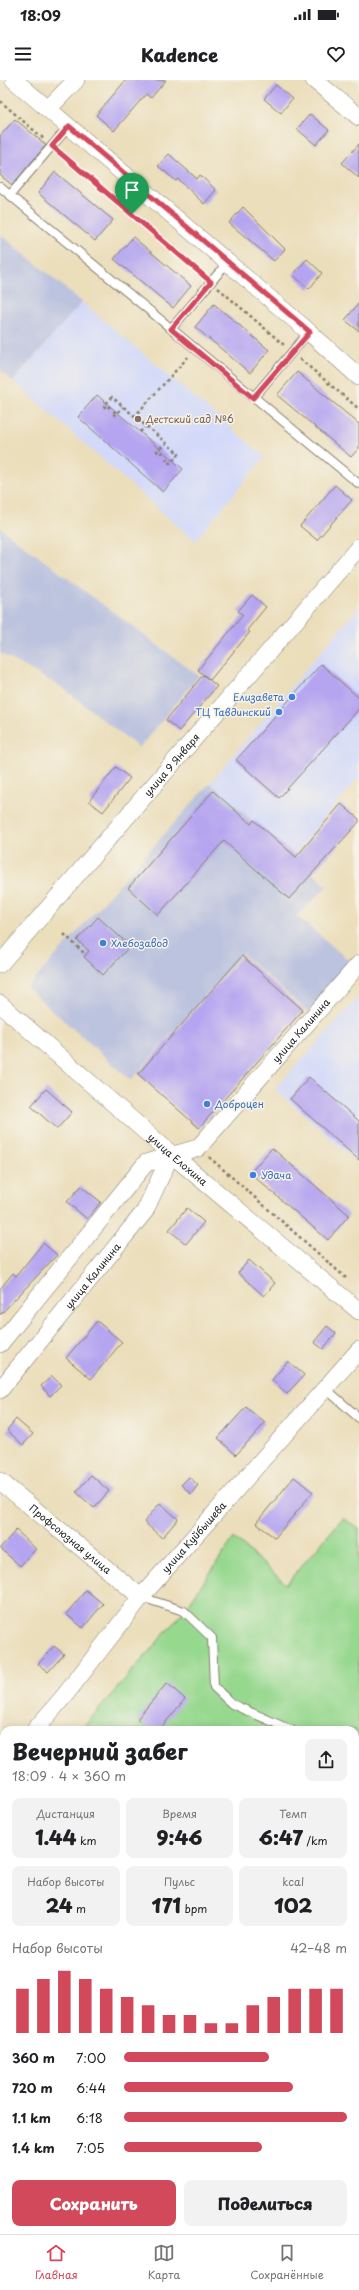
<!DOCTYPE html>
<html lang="ru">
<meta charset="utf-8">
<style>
:root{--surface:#fff;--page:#f2f2f2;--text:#202124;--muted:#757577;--line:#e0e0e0;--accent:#d1495b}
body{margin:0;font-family:"Playpen Sans",sans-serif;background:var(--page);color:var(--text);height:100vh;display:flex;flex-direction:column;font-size:15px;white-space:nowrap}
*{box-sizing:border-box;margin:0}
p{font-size:13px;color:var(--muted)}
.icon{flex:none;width:22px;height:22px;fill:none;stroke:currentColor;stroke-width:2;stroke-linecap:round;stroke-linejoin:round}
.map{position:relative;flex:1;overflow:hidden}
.side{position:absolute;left:0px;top:1646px;width:359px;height:508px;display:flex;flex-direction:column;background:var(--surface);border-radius:12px 12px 0 0;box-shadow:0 2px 10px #0003}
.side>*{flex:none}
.pin{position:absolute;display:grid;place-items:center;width:34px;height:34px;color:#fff;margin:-41px -17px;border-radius:50% 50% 50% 0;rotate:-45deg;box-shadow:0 0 4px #0007}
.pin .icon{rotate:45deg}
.round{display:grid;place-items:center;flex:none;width:42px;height:42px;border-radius:8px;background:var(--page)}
.headline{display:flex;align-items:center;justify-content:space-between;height:68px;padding:0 12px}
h1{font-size:22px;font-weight:800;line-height:30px}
.stats{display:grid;grid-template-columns:repeat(3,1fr);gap:6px;height:68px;padding:4px 12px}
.stats div{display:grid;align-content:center;border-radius:8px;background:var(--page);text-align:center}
.stats b{font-size:20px;font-weight:800}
.stats small{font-size:11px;font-weight:400}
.stats p{font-size:11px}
.chart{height:112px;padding:8px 12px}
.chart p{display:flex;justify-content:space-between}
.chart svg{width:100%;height:72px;margin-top:4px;stroke:var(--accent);stroke-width:6}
.action{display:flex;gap:8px;margin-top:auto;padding:8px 12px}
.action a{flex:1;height:46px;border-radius:8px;background:var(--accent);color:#fff;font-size:16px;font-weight:800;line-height:46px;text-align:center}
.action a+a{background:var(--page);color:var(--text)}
ul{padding:0 12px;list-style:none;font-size:13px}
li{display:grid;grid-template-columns:64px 48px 1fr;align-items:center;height:30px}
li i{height:10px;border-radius:5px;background:var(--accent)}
.status{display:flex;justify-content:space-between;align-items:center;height:28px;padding:0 20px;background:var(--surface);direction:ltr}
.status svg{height:11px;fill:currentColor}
header{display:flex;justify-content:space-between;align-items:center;height:52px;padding:0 12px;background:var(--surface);font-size:18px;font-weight:800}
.tabs{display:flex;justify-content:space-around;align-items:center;height:56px;border-top:1px solid var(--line);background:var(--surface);font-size:11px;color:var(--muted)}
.tabs a{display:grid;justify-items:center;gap:2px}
.tabs .current{color:var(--accent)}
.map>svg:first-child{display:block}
.built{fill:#d2d9f9}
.industrial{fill:#bcc3de}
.green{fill:#97d88f;stroke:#5a7a56}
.building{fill:#b5a5f0}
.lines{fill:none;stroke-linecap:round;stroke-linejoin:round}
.service-casing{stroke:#847d6c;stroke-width:10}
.minor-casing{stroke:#847d6c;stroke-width:18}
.tertiary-casing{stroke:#847d6c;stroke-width:22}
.primary-casing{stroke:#847d6c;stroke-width:24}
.path{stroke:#847d6c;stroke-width:2.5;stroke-dasharray:3 3;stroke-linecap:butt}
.service{stroke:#fff;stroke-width:8}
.minor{stroke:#fff;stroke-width:17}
.tertiary{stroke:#fff;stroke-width:21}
.primary{stroke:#fff;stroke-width:22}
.route-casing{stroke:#fff;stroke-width:8}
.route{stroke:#d1495b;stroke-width:5}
.education-dot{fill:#8d6e63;stroke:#f7f3e8;stroke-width:1.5}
.shop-dot{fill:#3f7fe0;stroke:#f7f3e8;stroke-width:1.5}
.labels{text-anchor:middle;stroke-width:3;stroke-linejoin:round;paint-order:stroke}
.education-label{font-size:10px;fill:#785e54;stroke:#f7f3e8;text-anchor:start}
.shop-label{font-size:10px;fill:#366cbe;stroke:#f7f3e8;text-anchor:start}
.street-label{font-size:10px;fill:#1c1c1c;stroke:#f7f3e8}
</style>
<div class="status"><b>18:09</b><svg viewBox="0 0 49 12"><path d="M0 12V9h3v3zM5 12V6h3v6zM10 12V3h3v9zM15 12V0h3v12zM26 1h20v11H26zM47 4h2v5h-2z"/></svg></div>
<header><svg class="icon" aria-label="menu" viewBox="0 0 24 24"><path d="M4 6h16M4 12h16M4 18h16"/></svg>Kadence<svg class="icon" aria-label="heart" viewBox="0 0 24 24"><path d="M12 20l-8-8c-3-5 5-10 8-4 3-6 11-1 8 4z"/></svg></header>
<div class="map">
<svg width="359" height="2154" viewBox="0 0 359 2154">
<rect width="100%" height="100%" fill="#f7f3e8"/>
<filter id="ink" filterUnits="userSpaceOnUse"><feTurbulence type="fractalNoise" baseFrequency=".025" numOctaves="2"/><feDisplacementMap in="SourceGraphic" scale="8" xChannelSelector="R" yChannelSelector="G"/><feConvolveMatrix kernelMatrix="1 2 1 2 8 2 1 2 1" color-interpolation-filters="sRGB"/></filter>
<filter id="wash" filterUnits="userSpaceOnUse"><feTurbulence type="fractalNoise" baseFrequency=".012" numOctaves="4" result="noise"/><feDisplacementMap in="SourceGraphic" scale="16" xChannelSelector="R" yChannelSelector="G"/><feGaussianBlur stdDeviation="0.9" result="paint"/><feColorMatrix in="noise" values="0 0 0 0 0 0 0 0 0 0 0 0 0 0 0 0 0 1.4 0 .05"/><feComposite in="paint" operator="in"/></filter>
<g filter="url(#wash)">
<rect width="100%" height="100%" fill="#ebdebb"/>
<path class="built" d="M82 222 265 377 195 461 13 301Z
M359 527V697L293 776 210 703Z
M359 917V1084L275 1009Z
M355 1939 359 1942V2026L355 2030Z"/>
<path class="industrial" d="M0 154 82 222 13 301 0 290Z
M0 448 199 596 139 668 63 608 0 573Z
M210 703 327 806 297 836 352 883 308 932 242 874 131 1000 27 908Z"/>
<path class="green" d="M343 1438 359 1449V1942L355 1939V1650H81L184 1531 234 1458 286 1504Z
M4 1739V1818L0 1815V1744Z
M359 2094V2133L355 2132V2099Z"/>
<g id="blocks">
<path class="building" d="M126 0H166L151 18 146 14 114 51 96 35Z
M276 5 292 19 281 33 264 19Z
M310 34 329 50 316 65 297 49Z
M15 39 46 65 12 105 0 95V56Z
M359 64V98L342 83Z
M169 74 197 99 200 95 216 110 204 124 178 99 176 101 158 86Z
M55 92 113 140 95 161 38 113Z
M243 127 285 169 274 181 229 143Z
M133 157 191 206 173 228 114 179Z
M307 179 322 193 309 209 293 195Z
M359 223V251L345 240Z
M214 224 269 270 250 293 195 247Z
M297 292 359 344V368L351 377 277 315Z
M97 315 183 389 163 412 78 337Z
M335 405 352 420 317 460 300 446Z
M252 515 266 527 247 550 250 552 210 600 198 590 243 535 238 531Z
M321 584 359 618V629L279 718 236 680Z
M203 595 217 606 179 651 166 640Z
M116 687 130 698 103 732 89 721Z
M213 711 251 744 254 740 296 777 341 724 359 739V742L289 819 224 761 158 835 128 808Z
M98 837 130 866 103 895 84 877 89 871 77 860Z
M242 876 303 930 199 1048 138 994Z
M309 997 359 1041V1080L290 1019Z
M46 1009 72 1032 57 1049 31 1026Z
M272 1068 349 1135 328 1160 250 1093Z
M81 1106 101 1122 87 1139 67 1122Z
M187 1128 204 1142 186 1164 169 1150Z
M43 1163 57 1175 0 1235V1209L13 1193 16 1196Z
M249 1180 275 1203 264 1216 238 1193Z
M97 1241 122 1262 91 1299 66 1278Z
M327 1246 336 1253 323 1269 314 1262Z
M288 1281 304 1295 287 1314 272 1300Z
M52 1296 61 1305 50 1316 41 1306Z
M246 1327 265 1343 236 1375 218 1358Z
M16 1339 33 1354 23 1365 7 1350Z
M91 1395 109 1411 94 1428 76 1412Z
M189 1397 198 1405 191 1414 181 1405Z
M294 1397 313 1412 275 1458 256 1443Z
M160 1423 178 1439 162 1458 144 1442Z
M16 1450 36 1469 20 1486 0 1468Z
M86 1510 103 1524 83 1548 66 1534Z
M54 1566 64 1574 48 1592 38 1584Z
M167 1603 185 1619 159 1650H150L137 1639Z"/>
</g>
</g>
<g filter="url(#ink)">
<use href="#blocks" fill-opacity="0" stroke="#847d6c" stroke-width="1"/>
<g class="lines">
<defs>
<path id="service" d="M0 107 359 404
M10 115 69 46
M171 249 228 182
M253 318 309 252
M325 1308 359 1338
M141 1517 184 1531 212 1558 214 1607 232 1624 291 1650
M355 1682 359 1687
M177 2154 181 2150"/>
<g id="minor">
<path d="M14 0 309 252 359 297"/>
<path d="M314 0 359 37"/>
<path d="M48 29 76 0"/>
<path id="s1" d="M0 884 359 467"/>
<path id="s2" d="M0 924 171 1074 359 1231"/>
<path id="s3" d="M0 1264 146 1083 198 1068 359 884"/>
<path id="s4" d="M0 1310 145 1131 171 1074"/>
<path id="s5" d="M0 1401 141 1517"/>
<path id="s6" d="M35 1650 65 1615 141 1517 359 1270"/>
<path d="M0 1690 4 1685"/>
<path d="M0 2094 4 2089"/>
</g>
<path id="tertiary" d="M0 1859 4 1863
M339 2150 343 2154"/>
<path id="primary" d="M355 2077 359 2073
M285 2154 288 2150"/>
</defs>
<use href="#service" class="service-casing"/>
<use href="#minor" class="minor-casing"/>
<use href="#tertiary" class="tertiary-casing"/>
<use href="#primary" class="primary-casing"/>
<path class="path" d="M0 21 44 59
M60 73 202 195
M218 208 284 265
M300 279 359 329
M110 326 107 329 104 326 112 317 179 374 170 383 166 380 169 378
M116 331 112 333 115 335 123 327
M134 337 188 277
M140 352 146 346
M163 372 160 374 157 371 166 363
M64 854 86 875
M209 1077 346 1198
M0 1828 4 1832
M0 1891 4 1894
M355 2047 359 2044
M355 2124 359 2128
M253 2154 257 2150"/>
<use href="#service" class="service"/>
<use href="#minor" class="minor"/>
<use href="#tertiary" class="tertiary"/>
<use href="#primary" class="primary"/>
</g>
</g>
<g class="lines" filter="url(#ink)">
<defs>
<path id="route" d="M69 46 310 252 253 318 171 249 211 202 52 66Z"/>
</defs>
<use href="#route" class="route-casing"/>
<use href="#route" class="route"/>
</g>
<circle class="education-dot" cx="138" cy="339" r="4"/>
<g class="shop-dot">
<circle cx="292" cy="617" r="4"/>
<circle cx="279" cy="632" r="4"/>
<circle cx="103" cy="863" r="4"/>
<circle cx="207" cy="1024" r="4"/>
<circle cx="253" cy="1095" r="4"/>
</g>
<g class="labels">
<g class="education-label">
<text x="146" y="343">Дестский сад №6</text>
</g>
<g class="shop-label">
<text x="284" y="621" text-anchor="end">Елизавета</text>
<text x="271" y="636" text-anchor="end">ТЦ Тавдинский</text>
<text x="111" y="867">Хлебозавод</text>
<text x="215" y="1028">Доброцен</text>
<text x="261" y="1099">Удача</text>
</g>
<g class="street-label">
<text dy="4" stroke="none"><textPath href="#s1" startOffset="263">улица 9 Января</textPath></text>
<text dy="4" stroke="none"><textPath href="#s3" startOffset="443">улица Калинина</textPath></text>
<text dy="4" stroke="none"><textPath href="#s2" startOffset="236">улица Елохина</textPath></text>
<text dy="4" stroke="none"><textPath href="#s4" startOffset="147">улица Калинина</textPath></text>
<text dy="4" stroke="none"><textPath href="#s6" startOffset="250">улица Куйбышева</textPath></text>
<text dy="4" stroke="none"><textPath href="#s5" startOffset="91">Профсоюзная улица</textPath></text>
</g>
</g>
</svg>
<div class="pin" style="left:132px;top:134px;background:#1e9e55"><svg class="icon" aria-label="arrive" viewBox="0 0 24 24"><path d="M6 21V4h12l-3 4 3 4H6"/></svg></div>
<section class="side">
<div class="headline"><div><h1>Вечерний забег</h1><p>18:09 · 4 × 360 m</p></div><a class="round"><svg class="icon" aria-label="share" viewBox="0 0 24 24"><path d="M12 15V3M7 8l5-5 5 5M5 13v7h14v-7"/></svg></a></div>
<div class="stats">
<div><p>Дистанция</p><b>1.44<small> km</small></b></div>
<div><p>Время</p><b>9:46</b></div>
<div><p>Темп</p><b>6:47<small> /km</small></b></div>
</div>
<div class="stats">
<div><p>Набор высоты</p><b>24<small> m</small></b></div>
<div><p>Пульс</p><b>171<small> bpm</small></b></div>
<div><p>kcal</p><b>102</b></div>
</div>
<div class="chart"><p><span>Набор высоты</span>42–48 m</p>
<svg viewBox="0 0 160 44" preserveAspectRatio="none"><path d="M5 44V17M15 44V11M25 44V6M35 44V11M45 44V17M55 44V22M65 44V27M75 44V33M85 44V33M95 44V38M105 44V38M115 44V27M125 44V22M135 44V17M145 44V17M155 44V17"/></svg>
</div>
<ul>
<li><b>360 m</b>7:00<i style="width:65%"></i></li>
<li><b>720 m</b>6:44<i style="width:76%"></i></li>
<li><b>1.1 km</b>6:18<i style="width:100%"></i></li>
<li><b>1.4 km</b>7:05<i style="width:62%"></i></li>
</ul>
<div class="action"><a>Сохранить</a><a>Поделиться</a></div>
</section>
</div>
<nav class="tabs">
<a class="current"><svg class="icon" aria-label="home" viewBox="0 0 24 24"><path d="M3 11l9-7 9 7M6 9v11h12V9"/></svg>Главная</a>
<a><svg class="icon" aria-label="map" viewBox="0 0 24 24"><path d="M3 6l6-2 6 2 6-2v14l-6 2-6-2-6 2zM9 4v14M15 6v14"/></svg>Карта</a>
<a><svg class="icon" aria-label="saved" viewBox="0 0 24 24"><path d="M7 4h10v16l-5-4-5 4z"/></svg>Сохранённые</a>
</nav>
